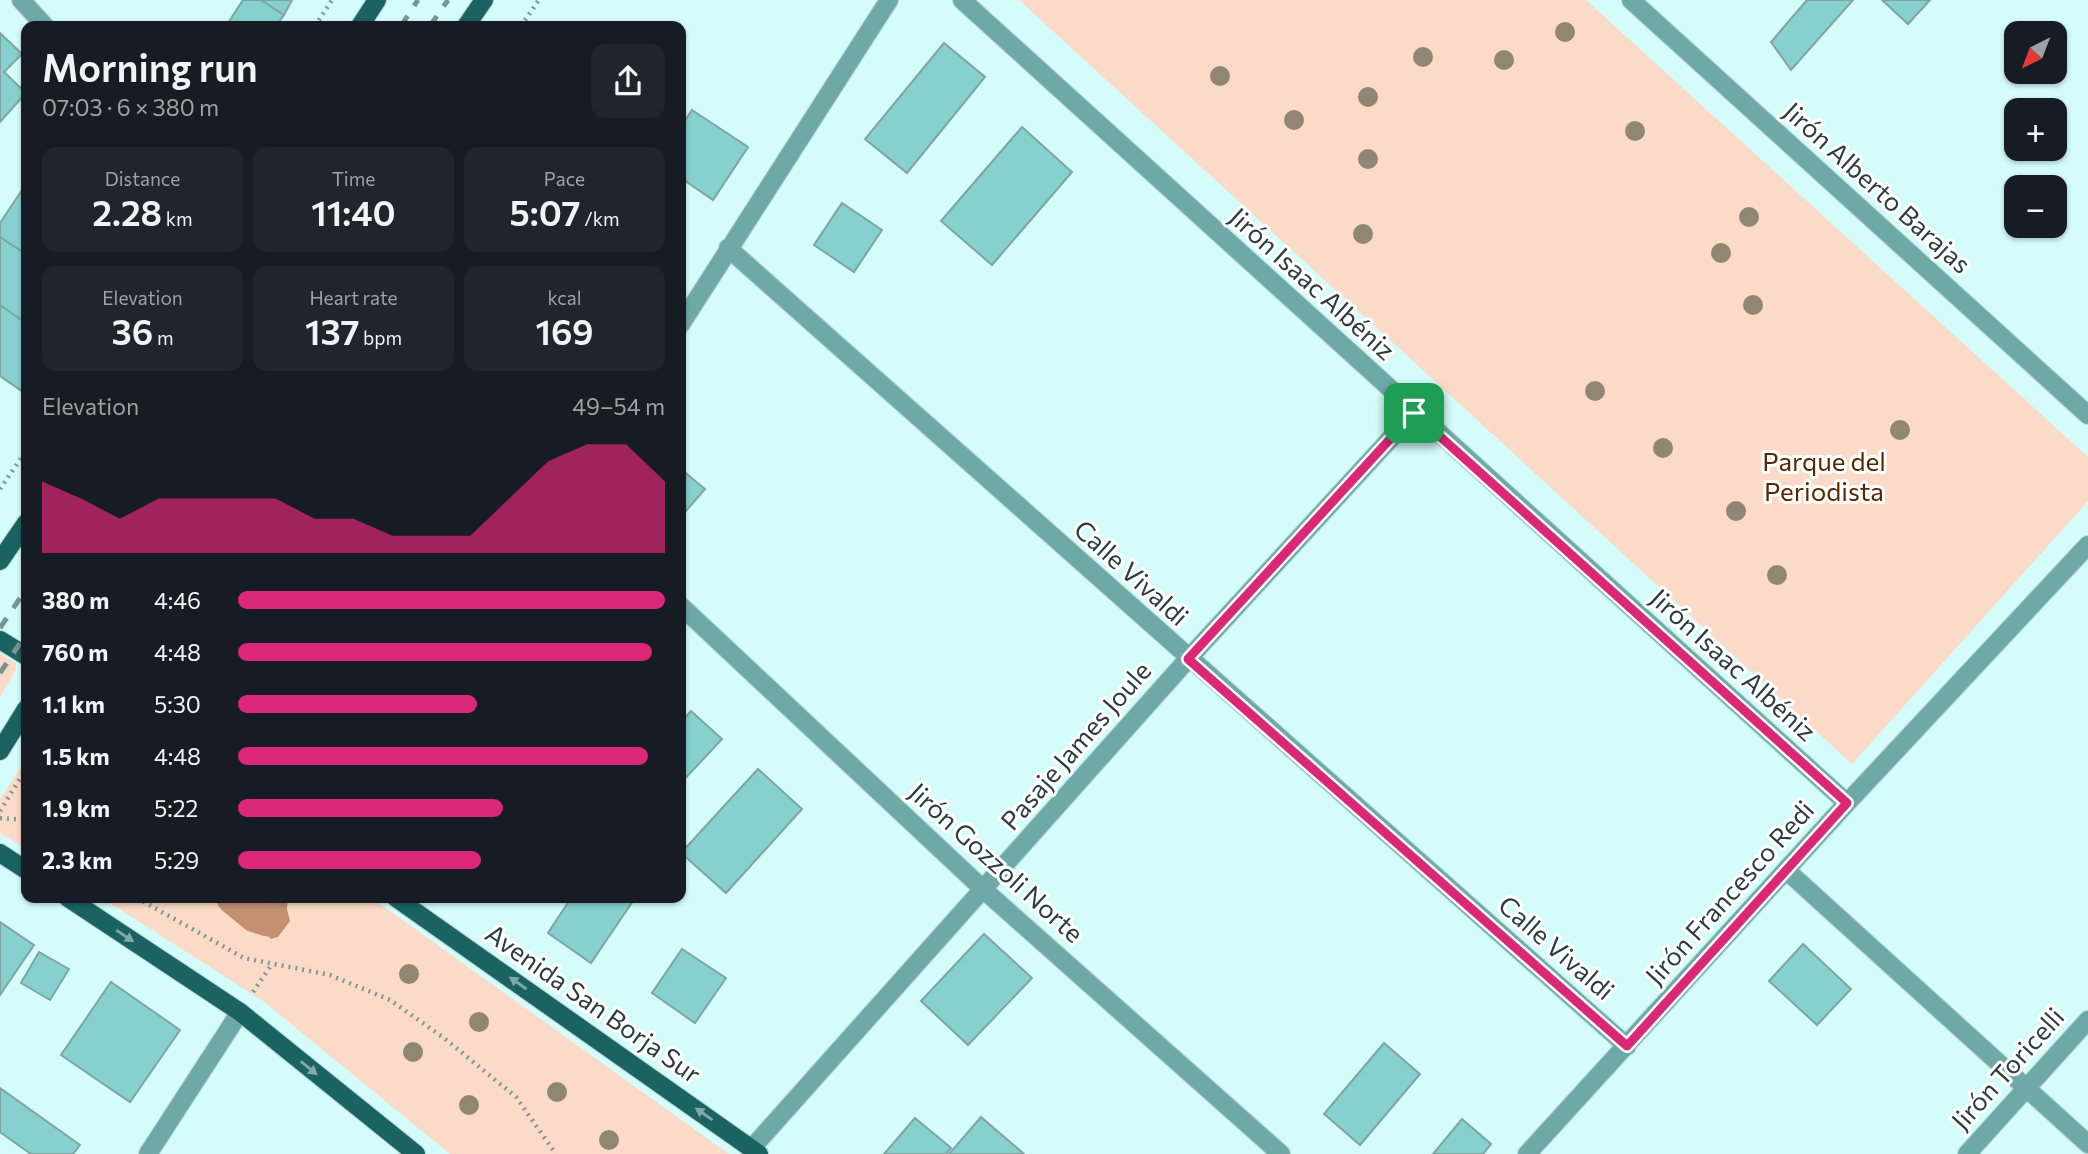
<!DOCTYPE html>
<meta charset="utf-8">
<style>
:root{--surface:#171b24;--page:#20242c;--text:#f1f3f6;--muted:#9ea1a6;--accent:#db2777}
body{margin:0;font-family:Commissioner,sans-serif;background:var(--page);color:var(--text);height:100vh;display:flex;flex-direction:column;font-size:26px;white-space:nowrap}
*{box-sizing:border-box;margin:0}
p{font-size:23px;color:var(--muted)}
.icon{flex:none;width:38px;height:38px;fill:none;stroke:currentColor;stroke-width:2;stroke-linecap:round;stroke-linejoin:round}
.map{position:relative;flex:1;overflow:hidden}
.sheet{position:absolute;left:21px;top:21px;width:665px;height:882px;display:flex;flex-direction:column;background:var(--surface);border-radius:14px;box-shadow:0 2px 5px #0004}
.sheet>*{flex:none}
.needle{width:46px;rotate:222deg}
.tools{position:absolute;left:2004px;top:21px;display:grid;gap:14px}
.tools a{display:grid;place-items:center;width:63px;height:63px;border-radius:14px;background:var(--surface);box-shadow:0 2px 5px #0004;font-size:35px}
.pin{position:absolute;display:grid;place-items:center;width:60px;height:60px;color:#fff;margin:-30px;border-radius:14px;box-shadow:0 4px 10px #0006}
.round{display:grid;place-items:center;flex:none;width:74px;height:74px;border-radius:14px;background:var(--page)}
.headline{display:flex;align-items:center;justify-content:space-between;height:119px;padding:0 21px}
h1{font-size:38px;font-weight:600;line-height:52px}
.metrics{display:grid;grid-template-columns:repeat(3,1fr);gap:10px;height:119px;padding:7px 21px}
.metrics div{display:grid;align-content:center;border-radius:14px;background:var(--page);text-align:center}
.metrics b{font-size:35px;font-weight:600}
.metrics small{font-size:19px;font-weight:400}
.metrics p{font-size:19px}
.chart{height:196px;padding:14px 21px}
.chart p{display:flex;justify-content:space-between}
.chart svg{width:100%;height:126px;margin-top:7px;fill:var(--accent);opacity:.7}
ul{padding:0 21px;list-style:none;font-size:23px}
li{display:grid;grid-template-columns:112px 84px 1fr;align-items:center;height:52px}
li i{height:18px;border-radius:9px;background:var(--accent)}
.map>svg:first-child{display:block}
.green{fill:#fbdbc8}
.water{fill:#c39172}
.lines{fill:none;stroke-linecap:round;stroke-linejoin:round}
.canal{stroke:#c39172;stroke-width:33}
.building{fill:#86d1cf;stroke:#7fa5a3;stroke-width:2}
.minor-casing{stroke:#b3d6d4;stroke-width:20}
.major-casing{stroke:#b3d6d4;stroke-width:20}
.path{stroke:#7d9997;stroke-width:4.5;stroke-dasharray:2 5;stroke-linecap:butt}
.minor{stroke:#6fa9a7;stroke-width:18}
.major{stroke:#1b6362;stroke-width:18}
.rail{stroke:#799493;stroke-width:5;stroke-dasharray:12 12;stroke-linecap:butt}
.tree{fill:#8f8771}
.oneway{fill:#82a9a9}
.route-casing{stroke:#fff;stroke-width:14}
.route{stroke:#db2777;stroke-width:9}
.labels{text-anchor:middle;stroke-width:6;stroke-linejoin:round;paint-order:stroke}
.street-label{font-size:26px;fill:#2d3d3c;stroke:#fff}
.park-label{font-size:26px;fill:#562701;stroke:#fff}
</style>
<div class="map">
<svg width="2088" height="1154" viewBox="0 0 2088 1154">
<rect width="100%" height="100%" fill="#d4fcfa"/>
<path class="green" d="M1019 0H1586L2088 457V501L1852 764Z
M0 653 16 663V670L0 697Z
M26 759V849L0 833V799Z
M102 898H372L729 1154H450L263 1001Z"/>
<path class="water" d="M252 898H288L287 909 290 921 278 937 271 939 263 931 268 911Z"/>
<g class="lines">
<path class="canal" d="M233 898 255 916 268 920"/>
</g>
<path class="building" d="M243 0H261L284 15 276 26H226Z
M261 0H292L284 15Z
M1807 0H1853L1791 70 1771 42Z
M1882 0H1930L1908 24Z
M0 33 22 54 4 72 26 93 0 122Z
M944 43 985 77 907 173 865 139Z
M692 110 748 147 713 200 681 178V127Z
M1022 127 1072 172 992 265 941 221Z
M26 184V254L0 237V223Z
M842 203 882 230 854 272 814 245Z
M0 237 26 254V323L0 305Z
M0 305 26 323V394L0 376Z
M681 469 705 489 685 512 681 508Z
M691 711 722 739 681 783V722Z
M758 769 802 809 726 893 681 853Z
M571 898H635L591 963 548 933Z
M0 922 34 945 0 995Z
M984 934 1032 978 968 1045 921 1001Z
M1803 944 1851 989 1817 1025 1769 981Z
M682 949 726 978 695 1023 652 993Z
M39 952 69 969 50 1000 21 983Z
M111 982 180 1030 130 1102 61 1055Z
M1384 1043 1420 1074 1360 1145 1324 1114Z
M0 1088 80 1145 73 1154H31L0 1132Z
M981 1117 1024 1154H949Z
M915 1118 951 1148 946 1154H884Z
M1462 1119 1491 1144 1483 1154H1433Z"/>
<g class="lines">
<defs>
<path id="minor" d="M21 0 45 26
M962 0 1847 803
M1631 0 2088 415
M728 248 1627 1046
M681 324 889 0
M681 606 984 890 1281 1154
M1786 870 2088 1144
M752 1148 1188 659 1414 413
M148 1154 240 1012
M1527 1154 1847 803 2088 545
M1967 1154 2088 1020"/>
<path id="major" d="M360 26 377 0
M466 26 484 0
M0 561 26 523
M0 640 26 656
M0 751 26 709
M0 853 26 870
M68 898 240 1012 416 1154
M396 898 759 1154"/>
</defs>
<use href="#minor" class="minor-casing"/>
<use href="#major" class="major-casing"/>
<path class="path" d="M315 26 332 0
M521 26 539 0
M0 489 26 451
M0 811 26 769
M0 818 26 820
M137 898 244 958 330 975 390 1000 444 1038 516 1097 556 1154
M253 992 272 964"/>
<use href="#minor" class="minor"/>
<use href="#major" class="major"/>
<path class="rail" d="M401 26 418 0
M430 26 448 0
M0 628 26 589
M0 673 26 634"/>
</g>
<g class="tree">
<circle cx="1565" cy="32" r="10"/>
<circle cx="1423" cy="57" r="10"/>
<circle cx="1504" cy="60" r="10"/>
<circle cx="1220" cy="76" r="10"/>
<circle cx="1368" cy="97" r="10"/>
<circle cx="1294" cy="120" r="10"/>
<circle cx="1635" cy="131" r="10"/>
<circle cx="1368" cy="159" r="10"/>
<circle cx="1749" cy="217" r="10"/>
<circle cx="1363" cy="234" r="10"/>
<circle cx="1721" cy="253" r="10"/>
<circle cx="1753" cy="305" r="10"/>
<circle cx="1595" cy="391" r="10"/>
<circle cx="1900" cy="430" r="10"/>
<circle cx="1663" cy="448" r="10"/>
<circle cx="1736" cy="511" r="10"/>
<circle cx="1777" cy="575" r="10"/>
<circle cx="409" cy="974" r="10"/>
<circle cx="479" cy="1022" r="10"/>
<circle cx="413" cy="1052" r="10"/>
<circle cx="557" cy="1092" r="10"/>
<circle cx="469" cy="1105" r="10"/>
<circle cx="609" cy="1140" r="10"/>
</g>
<defs><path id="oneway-solid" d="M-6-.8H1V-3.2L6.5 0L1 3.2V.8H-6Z" transform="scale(1.75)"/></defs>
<g class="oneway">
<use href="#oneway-solid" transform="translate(125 936) rotate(34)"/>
<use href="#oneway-solid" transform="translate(518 983) rotate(-145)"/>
<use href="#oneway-solid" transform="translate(309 1068) rotate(39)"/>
<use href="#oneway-solid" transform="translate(704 1114) rotate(-145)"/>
</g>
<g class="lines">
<defs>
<path id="route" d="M1414 413 1847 803 1627 1046 1188 659Z"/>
</defs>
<use href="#route" class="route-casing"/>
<use href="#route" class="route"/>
</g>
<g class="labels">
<g class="street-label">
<text transform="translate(1877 188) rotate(42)" y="9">Jirón Alberto Barajas</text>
<text transform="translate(1312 284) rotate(42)" y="9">Jirón Isaac Albéniz</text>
<text transform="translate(1131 573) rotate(42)" y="9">Calle Vivaldi</text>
<text transform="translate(1733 665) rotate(42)" y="9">Jirón Isaac Albéniz</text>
<text transform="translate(1076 746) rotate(-49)" y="9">Pasaje James Joule</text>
<text transform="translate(996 863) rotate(42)" y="9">Jirón Gozzoli Norte</text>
<text transform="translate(1730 893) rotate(-48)" y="9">Jirón Francesco Redi</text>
<text transform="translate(1556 948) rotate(41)" y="9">Calle Vivaldi</text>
<text transform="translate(593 1004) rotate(35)" y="9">Avenida San Borja Sur</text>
<text transform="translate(2008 1069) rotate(-48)" y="9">Jirón Toricelli</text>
</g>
<g class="park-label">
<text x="1824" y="471">Parque del<tspan x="1824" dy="30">Periodista</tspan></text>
</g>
</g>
</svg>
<div class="tools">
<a><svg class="needle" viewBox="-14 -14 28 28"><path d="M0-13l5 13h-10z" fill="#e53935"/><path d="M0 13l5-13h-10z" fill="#9ea1a6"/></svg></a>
<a>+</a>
<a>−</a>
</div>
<div class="pin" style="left:1414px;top:413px;background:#1e9e55"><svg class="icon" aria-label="arrive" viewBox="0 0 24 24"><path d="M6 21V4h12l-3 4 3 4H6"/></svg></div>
<section class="sheet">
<div class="headline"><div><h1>Morning run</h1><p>07:03 · 6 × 380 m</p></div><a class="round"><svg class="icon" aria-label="share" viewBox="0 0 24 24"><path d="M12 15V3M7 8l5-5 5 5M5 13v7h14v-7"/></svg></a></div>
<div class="metrics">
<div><p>Distance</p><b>2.28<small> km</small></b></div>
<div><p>Time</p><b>11:40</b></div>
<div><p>Pace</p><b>5:07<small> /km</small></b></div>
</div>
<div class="metrics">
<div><p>Elevation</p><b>36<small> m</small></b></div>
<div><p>Heart rate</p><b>137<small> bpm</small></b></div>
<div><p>kcal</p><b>169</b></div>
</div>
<div class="chart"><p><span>Elevation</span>49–54 m</p>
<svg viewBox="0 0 160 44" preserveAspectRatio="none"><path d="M0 44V19L10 25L20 32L30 25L40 25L50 25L60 25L70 32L80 32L90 38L100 38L110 38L120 25L130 12L140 6L150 6L160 19V44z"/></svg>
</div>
<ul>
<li><b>380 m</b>4:46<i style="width:100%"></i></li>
<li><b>760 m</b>4:48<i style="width:97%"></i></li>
<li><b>1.1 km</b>5:30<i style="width:56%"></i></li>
<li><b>1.5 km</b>4:48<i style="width:96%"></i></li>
<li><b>1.9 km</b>5:22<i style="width:62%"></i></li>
<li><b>2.3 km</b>5:29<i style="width:57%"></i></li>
</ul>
</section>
</div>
